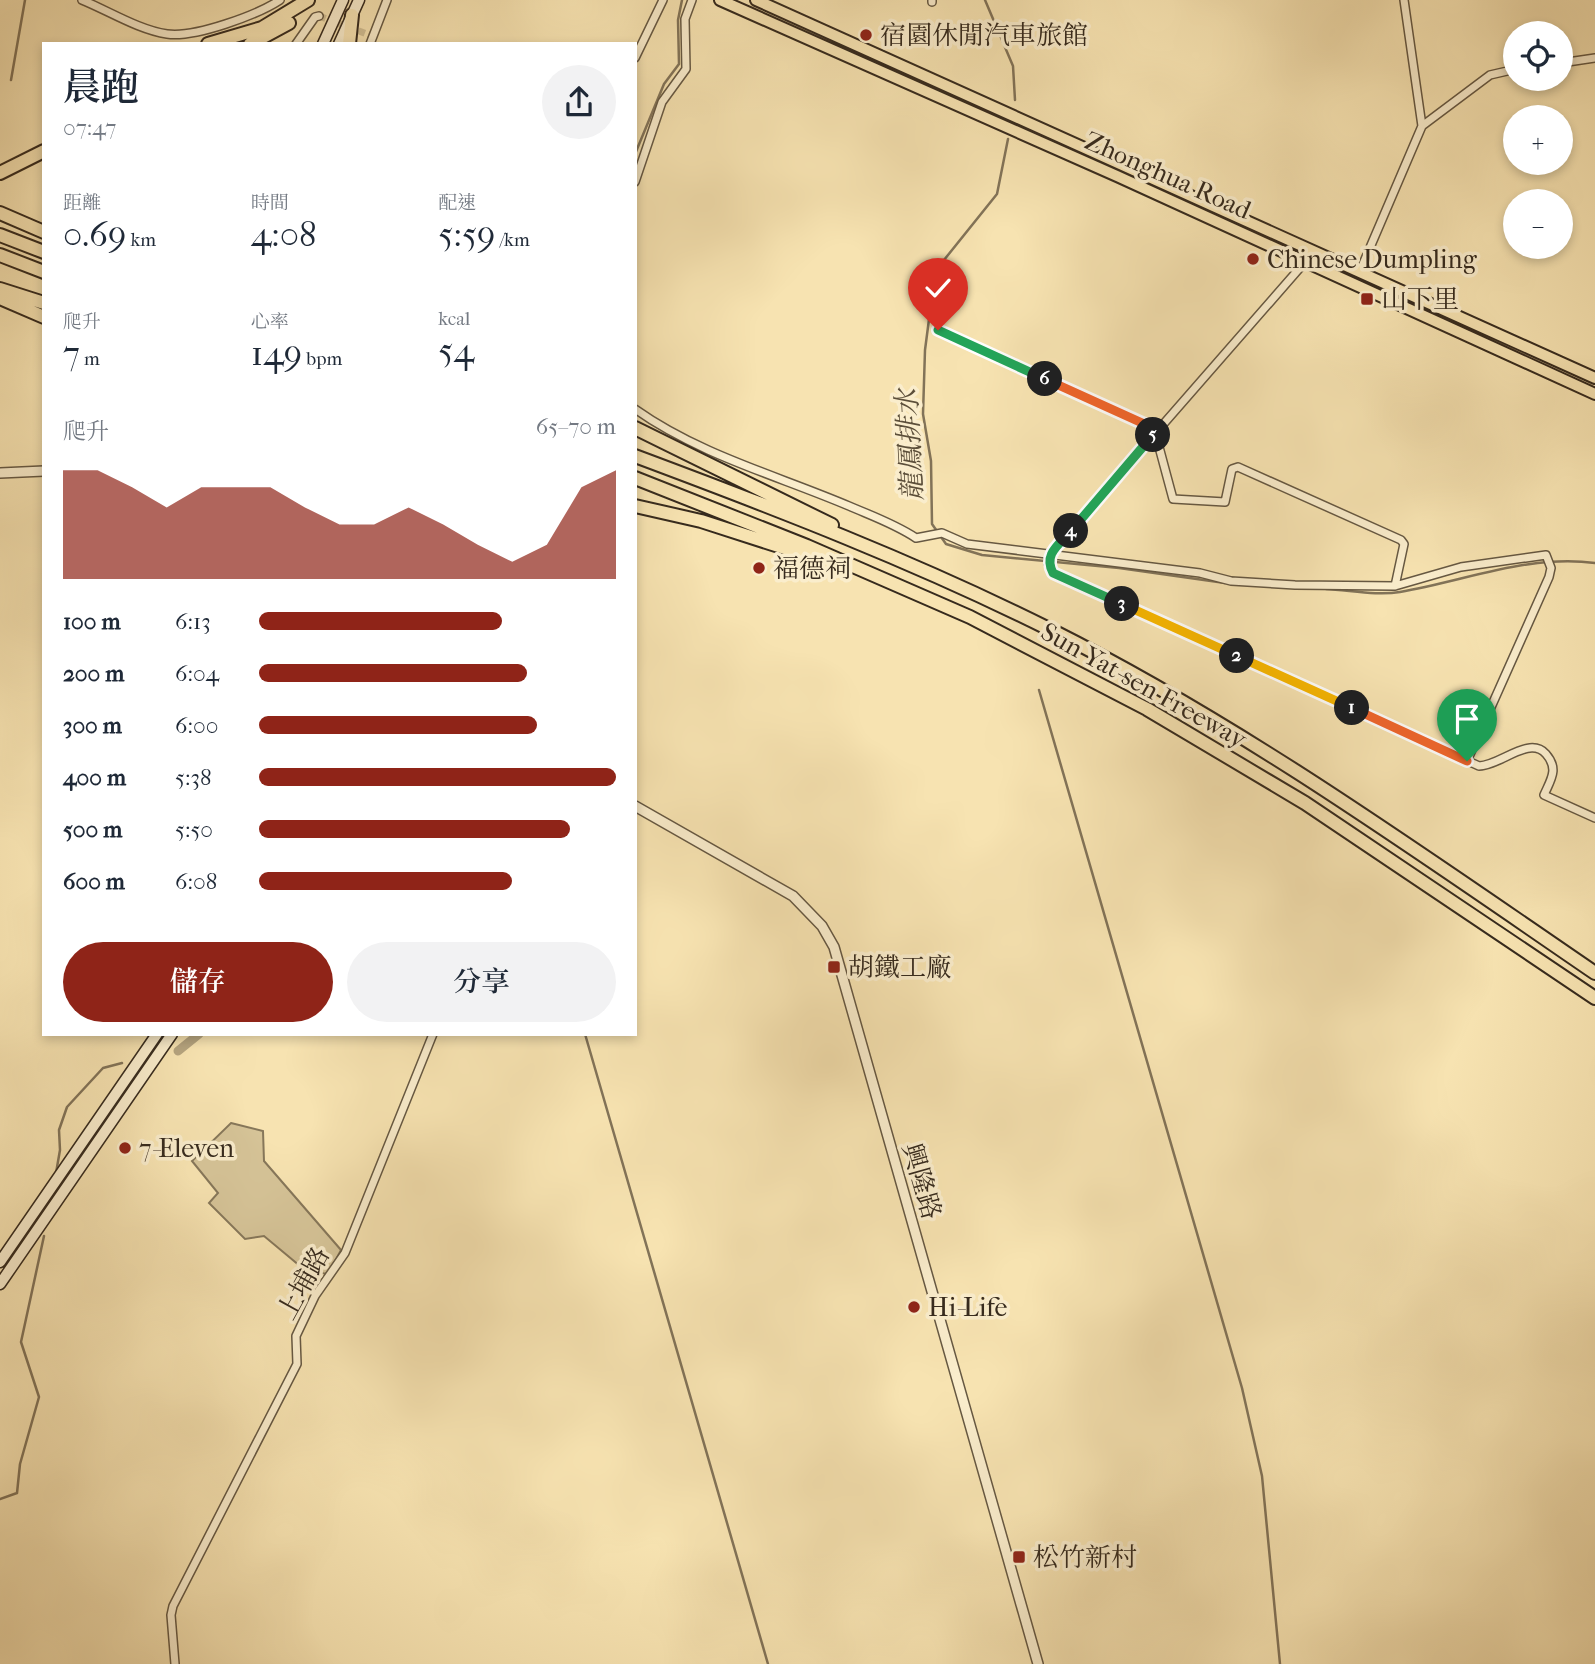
<!DOCTYPE html>
<html lang="zh-TW">
<meta charset="utf-8">
<style>
:root{--surface:#fff;--page:#f2f2f3;--text:#1f2937;--muted:#747a83;--accent:#8f2418}
body{margin:0;font-family:"IM FELL French Canon","Noto Serif TC",serif;background:var(--page);color:var(--text);height:100vh;display:flex;flex-direction:column;font-size:26px;white-space:nowrap}
*{box-sizing:border-box;margin:0}
p{font-size:23px;color:var(--muted)}
.icon{flex:none;width:38px;height:38px;fill:none;stroke:currentColor;stroke-width:2;stroke-linecap:round;stroke-linejoin:round}
.map{position:relative;flex:1;overflow:hidden}
.details{position:absolute;left:42px;top:42px;width:595px;height:994px;display:flex;flex-direction:column;background:var(--surface);border-radius:0px;box-shadow:0 4px 10px #0003}
.details>*{flex:none}
.tools{position:absolute;left:1503px;top:21px;display:grid;gap:14px}
.tools a{display:grid;place-items:center;width:70px;height:70px;border-radius:50%;background:var(--surface);box-shadow:0 4px 10px #0003;font-size:35px}
.pin{position:absolute;display:grid;place-items:center;width:60px;height:60px;color:#fff;margin:-72px -30px;border-radius:50% 50% 50% 0;rotate:-45deg;box-shadow:0 0 7px #0007}
.pin .icon{rotate:45deg}
.km{position:absolute;width:35px;height:35px;margin:-18px;border-radius:50%;background:#222;color:#fff;font-size:19px;line-height:35px;text-align:center}
.round{display:grid;place-items:center;flex:none;width:74px;height:74px;border-radius:37px;background:var(--page)}
.headline{display:flex;align-items:center;justify-content:space-between;height:119px;padding:0 21px}
h1{font-size:38px;font-weight:600;line-height:52px}
.stats{display:grid;grid-template-columns:repeat(3,1fr);gap:10px;height:119px;padding:7px 21px}
.stats div{display:grid;align-content:center}
.stats b{font-size:35px;font-weight:600}
.stats small{font-size:19px;font-weight:400}
.stats p{font-size:19px}
.chart{height:196px;padding:14px 21px}
.chart p{display:flex;justify-content:space-between}
.chart svg{width:100%;height:126px;margin-top:7px;fill:var(--accent);opacity:.7}
.primary-button{display:flex;gap:14px;margin-top:auto;padding:14px 21px}
.primary-button a{flex:1;height:80px;border-radius:42px;background:var(--accent);color:#fff;font-size:28px;font-weight:600;line-height:80px;text-align:center}
.primary-button a+a{background:var(--page);color:var(--text)}
ul{padding:0 21px;list-style:none;font-size:23px}
li{display:grid;grid-template-columns:112px 84px 1fr;align-items:center;height:52px}
li i{height:18px;border-radius:9px;background:var(--accent)}
.map>svg:first-child{display:block}
.green{fill:#d6c498;stroke:#86775a;stroke-width:2}
.lines{fill:none;stroke-linecap:round;stroke-linejoin:round}
.stream{stroke:#827358;stroke-width:2.5}
.canal{stroke:#b5a47f;stroke-width:9}
.minor-tunnel{stroke:#d0be93;stroke-width:7;stroke-dasharray:7 3.5;stroke-linecap:butt}
.minor-casing{stroke:#665842;stroke-width:10}
.tertiary-casing{stroke:#665842;stroke-width:12}
.secondary-casing{stroke:#362a1d;stroke-width:13}
.primary-casing{stroke:#362a1d;stroke-width:14}
.motorway-casing{stroke:#362a1d;stroke-width:16}
.minor{stroke:#faedcc;stroke-width:7}
.tertiary{stroke:#faedcc;stroke-width:9}
.secondary{stroke:#faedcc;stroke-width:10}
.primary{stroke:#f7e3b1;stroke-width:10}
.motorway{stroke:#f7e3b1;stroke-width:12}
.split-1-casing{stroke:#fff;stroke-width:14}
.split-2-casing{stroke:#fff;stroke-width:14}
.split-3-casing{stroke:#fff;stroke-width:14}
.split-4-casing{stroke:#fff;stroke-width:14}
.split-5-casing{stroke:#fff;stroke-width:14}
.split-6-casing{stroke:#fff;stroke-width:14}
.split-7-casing{stroke:#fff;stroke-width:14}
.split-1{stroke:#f0652b;stroke-width:9}
.split-2{stroke:#f5b400;stroke-width:9}
.split-3{stroke:#f5b400;stroke-width:9}
.split-4{stroke:#22a559;stroke-width:9}
.split-5{stroke:#22a559;stroke-width:9}
.split-6{stroke:#f0652b;stroke-width:9}
.split-7{stroke:#22a559;stroke-width:9}
.poi-dot{fill:#8f2418;stroke:#faedcc;stroke-width:2.5}
.labels{text-anchor:middle;stroke-width:7;stroke-linejoin:round;paint-order:stroke}
.poi-label{font-size:26px;fill:#362a1d;stroke:#faedcc;text-anchor:start}
.street-label{font-size:26px;fill:#362a1d;stroke:#faedcc}
.water-label{font-size:28px;font-style:italic;fill:#5c4f3a;stroke:#faedcc}
</style>
<div class="map">
<svg width="1595" height="1664" viewBox="0 0 1595 1664">
<rect width="100%" height="100%" fill="#f7e3b1"/>
<filter id="stains"><feTurbulence type="fractalNoise" baseFrequency=".00286" numOctaves="4"/><feColorMatrix values="0 0 0 0 .2 0 0 0 0 .09 0 0 0 0 .02 0 0 0 .5 -.17"/></filter>
<radialGradient id="worn" r=".72"><stop offset=".6" stop-color="#630" stop-opacity="0"/><stop offset="1" stop-color="#630" stop-opacity=".3"/></radialGradient>
<path class="green" d="M231 1123 263 1131 264 1161 341 1250 328 1274 306 1271 264 1236 245 1239 209 1203 218 1193 192 1161Z"/>
<g class="lines">
<path class="stream" d="M985 0 1013 66 1015 100
M11 80 25 0
M1008 139 997 194 944 260 931 304 925 350 923 414 931 461 932 524 946 544 982 555 1119 568 1225 583
M635 154 664 84 679 64 678 20 682 0
M1326 589C1349 590 1377 596 1400 592 1465 581 1529 554 1595 563
M1039 690 1242 1388 1262 1476 1280 1664
M585 1034 768 1664
M56 1173 60 1150 59 1130 67 1107 103 1068 122 1063
M0 1499 17 1493 20 1464 39 1397 21 1342 44 1236"/>
<path class="canal" d="M178 1051 199 1034"/>
<path class="minor-tunnel" d="M319 16 372 36"/>
<defs>
<path id="minor" d="M82 0C109 11 139 30 167 34 195 38 257 15 280 0
M932 0V2
M1404 0 1422 126
M296 44 315 17 319 16
M370 44 387 0
M635 58 663 0
M1561 63 1595 58
M635 182 662 102 686 69 685 19 692 0
M1312 250 1305 262 1049 555 1048 563 1053 573 1479 766C1500 766 1529 735 1546 754 1559 769 1551 779 1544 795L1595 818
M1360 271 1422 126 1490 75 1516 69
M938 330 1151 427 1155 432
M635 409C700 455 776 475 849 506 872 516 895 524 916 538L942 533 967 544 1200 573 1231 581 1295 585 1395 586 1461 567 1546 555 1551 568 1549 577 1467 761
M1155 432 1173 499 1225 502 1232 469 1238 467 1401 540 1404 544 1395 586
M175 1664 171 1615 173 1606 297 1364 296 1336 315 1296 345 1253 433 1034"/>
<path id="tertiary" d="M0 473 44 471
M635 806 793 896 822 926 834 947 1038 1664"/>
<path id="secondary" d="M323 44 343 0
M339 44 359 0
M0 1262 157 1034
M0 1284 172 1034"/>
<path id="primary" d="M720 0 1117 176 1595 394
M756 0 1595 378"/>
<path id="motorway" d="M208 44 262 28 308 0
M250 44 289 23
M349 44 352 15
M0 173 44 151
M0 213 44 232
M0 235 44 252
M0 255 44 272
M0 289 44 303
M0 298 44 317
M635 428 832 525
M635 456C777 509 915 562 1051 630 1242 726 1418 852 1595 973
M635 478 807 546 970 617 1147 709 1305 803 1595 998
M635 506 701 521 813 557"/>
</defs>
<use href="#minor" class="minor-casing"/>
<use href="#tertiary" class="tertiary-casing"/>
<use href="#secondary" class="secondary-casing"/>
<use href="#primary" class="primary-casing"/>
<use href="#motorway" class="motorway-casing"/>
<use href="#minor" class="minor"/>
<use href="#tertiary" class="tertiary"/>
<use href="#secondary" class="secondary"/>
<use href="#primary" class="primary"/>
<use href="#motorway" class="motorway"/>
</g>
<g class="lines">
<defs>
<path id="split-1" d="M1352 708 1467 761"/>
<path id="split-2" d="M1237 656 1352 708"/>
<path id="split-3" d="M1122 604 1237 656"/>
<path id="split-4" d="M1071 531C1059 545 1043 554 1053 573L1122 604"/>
<path id="split-5" d="M1071 531 1153 435"/>
<path id="split-6" d="M1045 379 1151 427 1156 432 1153 435"/>
<path id="split-7" d="M938 330 1045 379"/>
</defs>
<use href="#split-1" class="split-1-casing"/>
<use href="#split-2" class="split-2-casing"/>
<use href="#split-3" class="split-3-casing"/>
<use href="#split-4" class="split-4-casing"/>
<use href="#split-5" class="split-5-casing"/>
<use href="#split-6" class="split-6-casing"/>
<use href="#split-7" class="split-7-casing"/>
<use href="#split-1" class="split-1"/>
<use href="#split-2" class="split-2"/>
<use href="#split-3" class="split-3"/>
<use href="#split-4" class="split-4"/>
<use href="#split-5" class="split-5"/>
<use href="#split-6" class="split-6"/>
<use href="#split-7" class="split-7"/>
</g>
<g class="poi-dot">
<circle cx="866" cy="35" r="7"/>
<circle cx="1253" cy="259" r="7"/>
<rect x="1360" y="292" width="14" height="14" rx="3.5"/>
<circle cx="759" cy="568" r="7"/>
<rect x="827" y="960" width="14" height="14" rx="3.5"/>
<circle cx="125" cy="1148" r="7"/>
<circle cx="914" cy="1307" r="7"/>
<rect x="1012" y="1550" width="14" height="14" rx="3.5"/>
</g>
<g class="labels">
<g class="poi-label">
<text x="880" y="44">宿園休閒汽車旅館</text>
<text x="1267" y="268">Chinese Dumpling</text>
<text x="1381" y="308">山下里</text>
<text x="773" y="577">福德祠</text>
<text x="848" y="976">胡鐵工廠</text>
<text x="139" y="1157">7-Eleven</text>
<text x="928" y="1316">Hi-Life</text>
<text x="1033" y="1566">松竹新村</text>
</g>
<g class="street-label">
<text transform="translate(1168 175) rotate(24)" y="9">Zhonghua Road</text>
<text transform="translate(1144 685) rotate(29)" y="9">Sun Yat-sen Freeway</text>
<text transform="translate(922 1181) rotate(74)" y="9">興隆路</text>
<text transform="translate(303 1283) rotate(-61)" y="9">上埔路</text>
</g>
<g class="water-label">
<text transform="translate(909 445) rotate(-93)" y="10">龍鳳排水</text>
</g>
</g>
<rect width="100%" height="100%" filter="url(#stains)"/>
<rect width="100%" height="100%" fill="url(#worn)"/>
</svg>
<div class="tools">
<a><svg class="icon" aria-label="locate" viewBox="0 0 24 24"><circle cx="12" cy="12" r="6"/><path d="M12 2v4M12 18v4M2 12h4M18 12h4"/></svg></a>
<a>+</a>
<a>−</a>
</div>
<div class="pin" style="left:1467px;top:761px;background:#1e9e55"><svg class="icon" aria-label="arrive" viewBox="0 0 24 24"><path d="M6 21V4h12l-3 4 3 4H6"/></svg></div>
<div class="pin" style="left:938px;top:330px;background:#d93025"><svg class="icon" aria-label="check" viewBox="0 0 24 24"><path d="M5 12l5 5 9-10"/></svg></div>
<b class="km" style="left:1352px;top:708px">1</b>
<b class="km" style="left:1237px;top:656px">2</b>
<b class="km" style="left:1122px;top:604px">3</b>
<b class="km" style="left:1071px;top:531px">4</b>
<b class="km" style="left:1153px;top:435px">5</b>
<b class="km" style="left:1045px;top:379px">6</b>
<section class="details">
<div class="headline"><div><h1>晨跑</h1><p>07:47</p></div><a class="round"><svg class="icon" aria-label="share" viewBox="0 0 24 24"><path d="M12 15V3M7 8l5-5 5 5M5 13v7h14v-7"/></svg></a></div>
<div class="stats">
<div><p>距離</p><b>0.69<small> km</small></b></div>
<div><p>時間</p><b>4:08</b></div>
<div><p>配速</p><b>5:59<small> /km</small></b></div>
</div>
<div class="stats">
<div><p>爬升</p><b>7<small> m</small></b></div>
<div><p>心率</p><b>149<small> bpm</small></b></div>
<div><p>kcal</p><b>54</b></div>
</div>
<div class="chart"><p><span>爬升</span>65–70 m</p>
<svg viewBox="0 0 160 44" preserveAspectRatio="none"><path d="M0 44V6L10 6L20 12L30 19L40 12L50 12L60 12L70 19L80 25L90 25L100 19L110 25L120 32L130 38L140 32L150 12L160 6V44z"/></svg>
</div>
<ul>
<li><b>100 m</b>6:13<i style="width:68%"></i></li>
<li><b>200 m</b>6:04<i style="width:75%"></i></li>
<li><b>300 m</b>6:00<i style="width:78%"></i></li>
<li><b>400 m</b>5:38<i style="width:100%"></i></li>
<li><b>500 m</b>5:50<i style="width:87%"></i></li>
<li><b>600 m</b>6:08<i style="width:71%"></i></li>
</ul>
<div class="primary-button"><a>儲存</a><a>分享</a></div>
</section>
</div>
